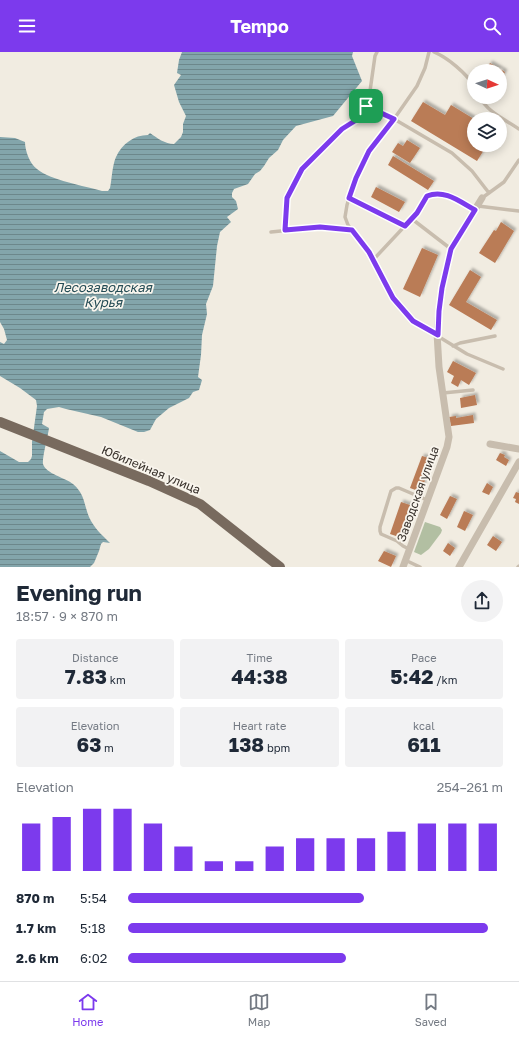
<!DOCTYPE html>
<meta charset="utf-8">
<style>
:root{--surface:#fff;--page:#f2f2f3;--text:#1f2937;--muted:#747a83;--line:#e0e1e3;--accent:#7c3aed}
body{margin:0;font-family:"Golos Text",sans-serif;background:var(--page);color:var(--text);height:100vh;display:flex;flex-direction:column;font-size:15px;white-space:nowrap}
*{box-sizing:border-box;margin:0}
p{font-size:13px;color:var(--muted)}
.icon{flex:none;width:22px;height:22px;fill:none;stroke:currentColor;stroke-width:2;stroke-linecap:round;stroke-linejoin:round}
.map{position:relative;height:515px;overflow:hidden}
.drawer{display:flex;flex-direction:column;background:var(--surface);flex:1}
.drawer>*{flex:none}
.needle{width:26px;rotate:93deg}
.tools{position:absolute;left:467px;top:12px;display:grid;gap:8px}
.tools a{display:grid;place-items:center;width:40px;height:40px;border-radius:50%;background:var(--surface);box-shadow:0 2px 10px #0003;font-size:20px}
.pin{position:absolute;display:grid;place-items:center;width:34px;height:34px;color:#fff;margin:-17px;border-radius:8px;box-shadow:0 2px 6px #0006}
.round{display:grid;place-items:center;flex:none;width:42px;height:42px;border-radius:21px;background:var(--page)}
.headline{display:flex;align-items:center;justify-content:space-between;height:68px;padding:0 16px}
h1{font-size:22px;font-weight:700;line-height:30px}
.metrics{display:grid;grid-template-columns:repeat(3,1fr);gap:6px;height:68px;padding:4px 16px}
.metrics div{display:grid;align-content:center;border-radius:4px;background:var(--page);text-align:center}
.metrics b{font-size:20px;font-weight:700}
.metrics small{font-size:11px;font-weight:400}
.metrics p{font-size:11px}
.chart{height:112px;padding:8px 16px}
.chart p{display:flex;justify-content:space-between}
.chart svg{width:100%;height:72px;margin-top:4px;stroke:var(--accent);stroke-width:6}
ul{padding:0 16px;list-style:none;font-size:13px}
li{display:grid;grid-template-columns:64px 48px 1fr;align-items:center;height:30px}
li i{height:10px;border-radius:5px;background:var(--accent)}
header{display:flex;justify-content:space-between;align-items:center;height:52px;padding:0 16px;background:var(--accent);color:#fff;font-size:18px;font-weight:700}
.tabs{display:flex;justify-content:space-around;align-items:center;height:56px;border-top:1px solid var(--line);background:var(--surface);font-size:11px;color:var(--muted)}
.tabs a{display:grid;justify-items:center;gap:2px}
.tabs .active{color:var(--accent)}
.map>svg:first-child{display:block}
.grass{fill:#b2bfa2}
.water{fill:url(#water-rules)}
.building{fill:#ba7b56;filter:url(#shadow)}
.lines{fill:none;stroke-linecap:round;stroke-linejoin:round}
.lane{stroke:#c8bdae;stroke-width:3.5}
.street{stroke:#c8bdae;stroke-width:7}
.primary{stroke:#786a5e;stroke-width:10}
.route-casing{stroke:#fff;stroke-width:8}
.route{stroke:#7c3aed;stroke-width:5}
.labels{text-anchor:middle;stroke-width:3.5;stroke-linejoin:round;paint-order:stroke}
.street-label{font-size:12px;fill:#38312b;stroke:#f9f5ed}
.water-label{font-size:13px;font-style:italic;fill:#254c55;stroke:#f9f5ed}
</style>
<header><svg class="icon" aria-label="menu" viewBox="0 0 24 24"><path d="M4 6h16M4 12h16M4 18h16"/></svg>Tempo<svg class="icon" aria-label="search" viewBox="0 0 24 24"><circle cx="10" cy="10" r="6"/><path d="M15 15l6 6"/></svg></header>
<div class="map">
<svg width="519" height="515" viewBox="0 0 519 515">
<defs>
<pattern id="water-rules" width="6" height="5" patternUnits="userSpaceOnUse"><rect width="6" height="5" fill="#83a5ab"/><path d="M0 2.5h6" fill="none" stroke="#6c878b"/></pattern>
<filter id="shadow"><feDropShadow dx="2.5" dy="-2.5" stdDeviation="1" flood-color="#0004"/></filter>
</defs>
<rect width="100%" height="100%" fill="#f1ece1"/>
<path class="grass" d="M425 470 440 475 442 478 441 481 429 497 421 503 414 500Z"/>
<path class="water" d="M182 0H353L352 4 362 29 333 64 296 74 283 88 278 98 269 106 264 114 260 119 255 122 248 132 234 137 232 141V145L236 149 238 157 227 165 231 170 220 180 217 194 213 234 206 252 207 262 202 283 201 303 198 325 202 328 199 338 193 340 189 346 169 356 156 367 150 378 144 380H138L101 365 66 357 59 355 47 357 44 360 42 372 49 376C48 384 42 406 43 412 46 422 66 426 73 432 85 442 84 453 89 465 94 476 102 483 110 491L103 490 101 492 99 499 94 511 90 515H0V399L19 410H28L31 407 32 404V390L37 354 36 348 20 336 0 324V290L4 292 7 288 4 277 0 270V85L15 86 25 90C25 99 30 112 37 117 50 128 85 134 102 139H108L110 136C112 127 112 114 116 105 122 92 134 83 148 83L150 81C157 86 165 92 174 92L181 85 183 80V72L186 64 179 50 174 33 181 23 177 21 179 8Z"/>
<path class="building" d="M490 11 505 20 500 29V19H485Z
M423 50 445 63 451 53 474 67V93H487L477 109 411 69Z
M407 88 420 96 410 111 392 100 398 91 403 94Z
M393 104 434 129 428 138 388 113Z
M376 135 405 150 399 160 371 145Z
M501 170 514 179 495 211 479 201 494 178 496 179Z
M422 196 438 203 420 245 403 237Z
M470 218 481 225 466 250 497 268 491 278 449 253Z
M453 309 476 321 469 333 461 328 458 335 451 331 454 324 447 320Z
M475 343 477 353 461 356 460 346Z
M473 363 474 371 451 374 449 365 456 364V366Z
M500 401 505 403 504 405 509 408 506 414 496 408Z
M422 404 432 407 421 440 410 436Z
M487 431 493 435 489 443 482 440Z
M516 440 519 441V452L515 450 516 447 513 446Z
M450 444 457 447 447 467 440 463Z
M401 450 410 453 399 485 390 482Z
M464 459 473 463 465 479 457 475Z
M493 484 502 490 496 499 487 493Z
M448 491 455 496 450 504 443 499Z
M384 499 396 504 391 515 378 509Z"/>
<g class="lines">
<path class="lane" d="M429 0 425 16 417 34 394 67 452 101 472 119 489 141
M434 0C448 6 466 21 474 34
M480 45C487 60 506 68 519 77
M366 54 394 67 369 99 355 126 347 153 345 165 348 173 369 200 393 246 413 269 467 302 503 317
M349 145 405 174
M482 146 504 130 519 108
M478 154 519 159
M412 167 451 197
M285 178 287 146 302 117 342 77 361 65 369 46 375 4 377 0
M271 180 320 175 352 178
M373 208 417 161 427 144C445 137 460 150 475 158
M453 294 460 291 495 284
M443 341 473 338
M409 497 403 494 397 489 381 482 380 479V475L391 439 396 436H399L427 448
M405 508 420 515
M518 515 519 514"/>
<path class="street" d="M490 392 519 397
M403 515 447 395 449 385 439 315 437 281 439 259 442 236 451 197 482 146
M459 515 519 410"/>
<path class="primary" d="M0 370 149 429 200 452 280 515"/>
</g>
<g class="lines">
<defs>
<path id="route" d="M366 54 394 67 369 99 356 126 349 146 405 174 417 161 427 144C445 137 460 150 475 158L451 197 442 236 439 259 438 283 413 269 393 246 369 200 352 178 320 175 285 178 287 146 302 117 342 77 361 65Z"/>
</defs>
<use href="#route" class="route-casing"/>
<use href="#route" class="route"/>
</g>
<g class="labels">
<g class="street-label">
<text transform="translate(151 418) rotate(23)" y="4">Юбилейная улица</text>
<text transform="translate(418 442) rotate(-70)" y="4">Заводская улица</text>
</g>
<g class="water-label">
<text x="103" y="240">Лесозаводская<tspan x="103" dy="15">Курья</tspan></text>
</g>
</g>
</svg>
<div class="tools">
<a><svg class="needle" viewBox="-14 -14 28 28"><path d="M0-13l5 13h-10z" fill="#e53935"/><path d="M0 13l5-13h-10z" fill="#747a83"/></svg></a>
<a><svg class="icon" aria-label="layers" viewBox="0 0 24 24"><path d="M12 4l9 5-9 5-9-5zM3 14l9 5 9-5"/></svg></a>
</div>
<div class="pin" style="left:366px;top:54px;background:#1e9e55"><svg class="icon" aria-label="arrive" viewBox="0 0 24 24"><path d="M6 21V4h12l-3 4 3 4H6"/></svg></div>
</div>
<section class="drawer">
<div class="headline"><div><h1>Evening run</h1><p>18:57 · 9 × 870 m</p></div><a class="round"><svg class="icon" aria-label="share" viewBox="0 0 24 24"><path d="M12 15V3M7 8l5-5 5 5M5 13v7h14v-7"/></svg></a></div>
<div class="metrics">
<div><p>Distance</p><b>7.83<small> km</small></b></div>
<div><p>Time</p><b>44:38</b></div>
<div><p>Pace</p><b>5:42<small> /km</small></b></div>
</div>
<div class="metrics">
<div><p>Elevation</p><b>63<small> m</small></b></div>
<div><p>Heart rate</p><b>138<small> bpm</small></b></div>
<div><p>kcal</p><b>611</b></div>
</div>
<div class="chart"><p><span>Elevation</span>254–261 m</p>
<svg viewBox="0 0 160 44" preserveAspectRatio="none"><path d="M5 44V15M15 44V11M25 44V6M35 44V6M45 44V15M55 44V29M65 44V38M75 44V38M85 44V29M95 44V24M105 44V24M115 44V24M125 44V20M135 44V15M145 44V15M155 44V15"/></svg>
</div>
<ul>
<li><b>870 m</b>5:54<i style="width:63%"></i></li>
<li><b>1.7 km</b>5:18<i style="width:96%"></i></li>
<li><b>2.6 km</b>6:02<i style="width:58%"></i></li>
</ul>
</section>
<nav class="tabs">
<a class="active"><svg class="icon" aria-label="home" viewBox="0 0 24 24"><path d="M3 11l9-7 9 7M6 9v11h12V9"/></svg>Home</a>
<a><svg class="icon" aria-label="map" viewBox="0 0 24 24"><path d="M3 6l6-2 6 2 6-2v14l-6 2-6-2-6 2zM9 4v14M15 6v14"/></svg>Map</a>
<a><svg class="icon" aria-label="saved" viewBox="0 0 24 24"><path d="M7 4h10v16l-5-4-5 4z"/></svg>Saved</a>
</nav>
